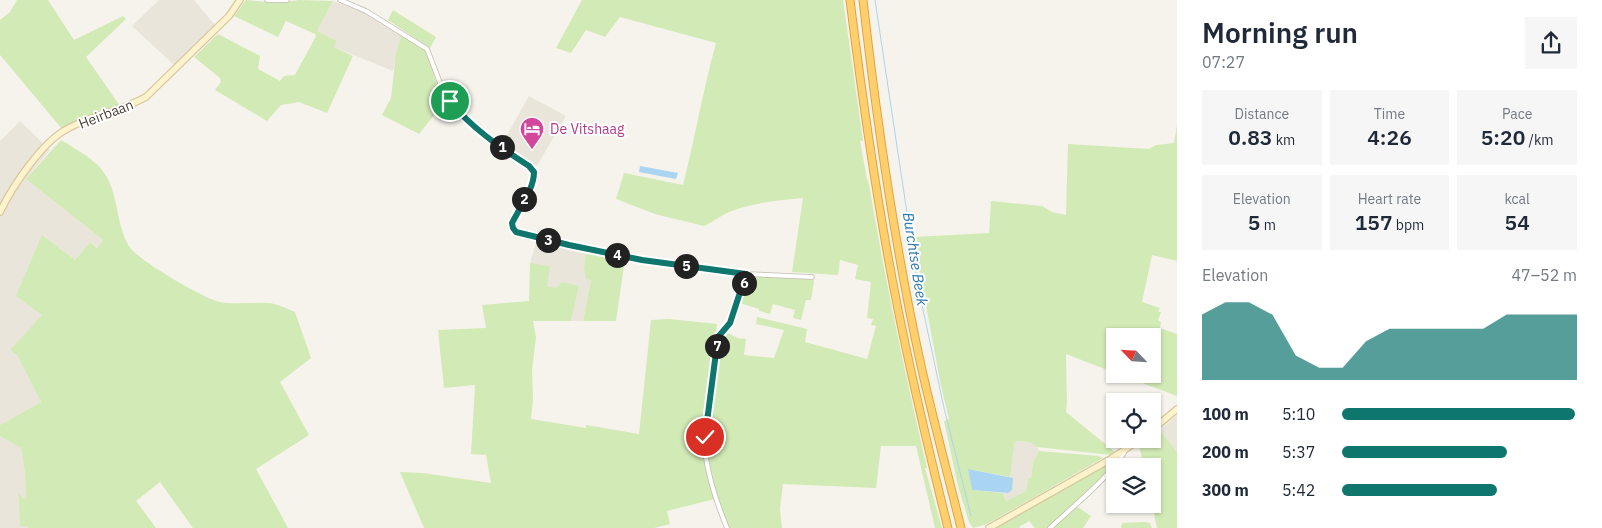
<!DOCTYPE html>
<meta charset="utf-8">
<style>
:root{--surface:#fff;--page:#f6f6f7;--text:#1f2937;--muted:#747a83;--accent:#0f766e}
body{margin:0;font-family:"IBM Plex Sans",sans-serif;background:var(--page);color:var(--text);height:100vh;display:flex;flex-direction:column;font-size:19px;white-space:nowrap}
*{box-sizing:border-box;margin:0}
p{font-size:16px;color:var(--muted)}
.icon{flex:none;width:28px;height:28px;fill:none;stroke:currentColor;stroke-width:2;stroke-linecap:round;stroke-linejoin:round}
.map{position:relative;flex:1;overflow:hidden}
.sheet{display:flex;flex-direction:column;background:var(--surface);width:425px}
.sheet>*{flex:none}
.needle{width:32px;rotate:295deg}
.buttons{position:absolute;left:1106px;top:328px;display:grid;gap:10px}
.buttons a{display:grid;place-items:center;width:55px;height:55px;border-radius:0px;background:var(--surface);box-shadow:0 1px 4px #0004;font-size:25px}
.pin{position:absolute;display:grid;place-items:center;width:42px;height:42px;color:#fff;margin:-21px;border:2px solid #fff;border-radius:50%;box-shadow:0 1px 5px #0007}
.km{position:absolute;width:25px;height:25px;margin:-12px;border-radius:50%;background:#222;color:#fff;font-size:14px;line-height:25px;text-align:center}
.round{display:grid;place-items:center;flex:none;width:52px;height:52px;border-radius:0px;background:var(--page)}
.headline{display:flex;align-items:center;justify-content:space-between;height:85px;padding:0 25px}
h1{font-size:28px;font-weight:600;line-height:38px}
.stats{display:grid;grid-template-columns:repeat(3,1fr);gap:8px;height:85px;padding:5px 25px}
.stats div{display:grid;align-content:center;border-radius:0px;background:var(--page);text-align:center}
.stats b{font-size:21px;font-weight:600}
.stats small{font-size:14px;font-weight:400}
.stats p{font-size:14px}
.chart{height:140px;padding:10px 25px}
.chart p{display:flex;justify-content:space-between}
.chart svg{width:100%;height:90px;margin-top:5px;fill:var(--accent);opacity:.7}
ul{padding:0 25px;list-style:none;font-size:16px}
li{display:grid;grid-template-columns:80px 60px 1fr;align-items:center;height:38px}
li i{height:12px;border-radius:6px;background:var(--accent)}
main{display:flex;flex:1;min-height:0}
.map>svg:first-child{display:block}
.residential{fill:#eae5da}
.green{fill:#d2eab5}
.water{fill:#a9d4f2}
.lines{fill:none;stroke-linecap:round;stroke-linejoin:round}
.stream{stroke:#a9d4f2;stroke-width:1}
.street-casing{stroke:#c2bbae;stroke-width:5.5}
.secondary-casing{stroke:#d6c79b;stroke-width:8}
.highway-casing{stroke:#e0a43c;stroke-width:9}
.street{stroke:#fff;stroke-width:4}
.secondary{stroke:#fff3cd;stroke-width:5.5}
.highway{stroke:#ffcf6e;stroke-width:7}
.route-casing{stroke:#fff;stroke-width:10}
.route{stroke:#0f766e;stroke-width:6}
.labels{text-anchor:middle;stroke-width:4;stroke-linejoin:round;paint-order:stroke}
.street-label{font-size:14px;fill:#4b4439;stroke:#fff}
.hotel-label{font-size:14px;fill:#b23c85;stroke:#fff;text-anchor:start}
.water-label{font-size:15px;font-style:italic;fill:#2e7ab2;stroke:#fff}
</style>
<main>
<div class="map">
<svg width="1177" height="528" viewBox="0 0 1177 528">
<rect width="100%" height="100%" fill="#f6f3ec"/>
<path class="residential" d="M159 0H194L215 25 174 65 132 26Z
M333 1 365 13 402 34 393 71 334 47 337 41 317 31Z
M529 96 566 116 538 164 534 168 502 144Z
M20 121 50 150 26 179 103 240 98 248 90 242 75 260 42 235V315L17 355 41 402 0 425V141Z
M537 240 586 251 584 267 591 279 583 321H571L579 286 557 289 547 286 530 263Z
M1177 415V452L1160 430Z
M0 436 21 448 25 473 26 500 18 495 20 526H27L28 528H0Z
M1015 441 1030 442 1037 447 1039 451 1033 462 1031 478H1028L1026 491 1006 501 1003 493H1008L1013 478 1010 477Z"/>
<path class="green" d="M17 0H48L74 40 123 16 126 19 86 57 120 106 70 124 62 129 0 55V20L10 12Z
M246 0 278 3 299 0 333 1 317 31 337 41 334 47 353 56 327 113 299 102 281 105 267 121 215 90 221 82 220 78 194 57 218 34 260 56 258 69 280 81 284 76 295 75 316 36 315 34 286 21 278 37 234 16Z
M582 0H843L863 141H860L867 179 869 184C885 280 905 374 927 468H925L942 528H935L916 446H881L876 488 783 484 780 509 782 528H729C719 501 708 472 707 444L721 337 725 332 738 338 746 339 744 355 774 358 784 330 756 324 757 317 807 329 805 342 867 359 876 326 871 325 873 319 867 318 871 282 855 279 858 265 840 260 838 275 792 272 803 198C779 200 752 203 729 212 720 216 713 222 704 226L655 214 616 199 624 173 683 185C695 138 703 90 716 43L620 17 605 37 586 30 571 53 556 48Z
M393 10 436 37 430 48 388 20Z
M402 34 425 50 428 56 437 85 446 100 419 134 382 115 391 98 396 53Z
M1177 125V261L1152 255 1142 302 1160 308 1158 312H1161L1158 320 1161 322 1160 328 1177 334V396L1118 374H1152V336H1115V373L1066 354 1067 403 1066 412 1115 452 1111 455 1037 447 1030 442 1015 441 1010 477 968 469 972 490 1003 493 1006 501 1026 491 1028 478H1031L1033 462 1039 451 1099 456 1103 458 987 524 973 528 969 522 958 486 944 421 949 419 941 386 913 237 989 233 991 201 1042 206 1052 212 1066 215 1068 144 1149 149 1156 145 1174 143Z
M61 140C99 163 110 168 118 214 120 224 124 241 131 249 142 262 204 299 220 302 236 305 253 302 269 303 278 304 287 309 295 312L311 358 280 382 309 435 256 469 288 528H193L160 482 136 501 156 528H28L27 526H20L18 494 26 500 25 473 21 448 0 436V425L41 402 17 355 10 350 42 315 16 296 42 235 75 260 90 242 97 248 103 240 26 179Z
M586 251 625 259 616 321H583L591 280 586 279 584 267Z
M530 263 550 266 547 286 556 288 562 282 579 286 571 321H533L536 337 532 371 533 399 531 419 586 428V425L639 434 651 320 669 319 717 324 702 448 715 499 667 511 670 524 654 528H424L400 472 423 473 491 483 486 455 471 454 475 385 444 388 438 330 486 328 482 305 529 301Z
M752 276 811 279 814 281 811 300H806L801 320 793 318 795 310 773 304 770 314 759 311V309L740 303 749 277Z
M1160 430 1177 452V528H1157L1152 504V466H1144L1139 446 1148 439H1152L1153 435Z
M1110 463 1111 466 1107 472 1047 528H1035L1029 521 1019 527 1020 528H995Z
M1076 506 1091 516 1083 528H1053Z
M1145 522 1150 523 1152 528H1121L1122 523Z"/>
<path class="water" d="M640 166 678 173 676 179 639 172Z
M968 469 1013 478 1012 490 1008 493 972 490Z"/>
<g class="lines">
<path class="stream" d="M875 0 918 286 944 408 971 516"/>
<defs>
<path id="street" d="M267 0H287
M340 0 366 11 427 49 442 88 458 112 481 132 529 166 534 171C534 189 520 207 512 223L513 228 517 232 569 245 642 260 746 274 812 277
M727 528C717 504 703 463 705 437L718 337 730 323 746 274
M1050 528C1071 508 1114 474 1126 449"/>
<path id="secondary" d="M0 212C12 187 42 142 67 129 92 115 121 111 146 97L229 16 240 0
M1152 430 1177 409
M989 528 1109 460 1141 439"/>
<path id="highway" d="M850 0C861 88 873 175 889 262 905 351 926 440 948 528
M863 0C877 124 895 248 922 370 934 423 948 475 961 528"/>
</defs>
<use href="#street" class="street-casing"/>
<use href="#secondary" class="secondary-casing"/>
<use href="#highway" class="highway-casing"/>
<use href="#street" class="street"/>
<use href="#secondary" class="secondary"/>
<use href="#highway" class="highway"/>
</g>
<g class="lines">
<defs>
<path id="route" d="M450 101C470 127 501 148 529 166L534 172C534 189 520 207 512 223L513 228 516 232 569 245 642 260 746 274 730 323 718 337 705 437"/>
</defs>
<use href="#route" class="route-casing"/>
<use href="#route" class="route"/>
</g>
<defs>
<symbol id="hotel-pin" viewBox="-11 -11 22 30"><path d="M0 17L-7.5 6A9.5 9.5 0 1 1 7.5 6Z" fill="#d1479c" stroke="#fff"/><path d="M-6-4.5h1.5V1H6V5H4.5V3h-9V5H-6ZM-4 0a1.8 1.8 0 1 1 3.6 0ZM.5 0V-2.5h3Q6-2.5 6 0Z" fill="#fff"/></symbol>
</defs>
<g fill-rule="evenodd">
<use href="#hotel-pin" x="518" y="115" width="28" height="38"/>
</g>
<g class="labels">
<g class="street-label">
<text transform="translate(106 114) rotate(-21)" y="5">Heirbaan</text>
</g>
<g class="hotel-label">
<text x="550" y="134">De Vitshaag</text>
</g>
<g class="water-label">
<text transform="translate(915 259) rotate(81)" y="5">Burchtse Beek</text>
</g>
</g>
</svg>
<div class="buttons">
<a><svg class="needle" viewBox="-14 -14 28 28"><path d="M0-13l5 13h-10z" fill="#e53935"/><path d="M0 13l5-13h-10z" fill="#747a83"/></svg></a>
<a><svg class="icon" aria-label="locate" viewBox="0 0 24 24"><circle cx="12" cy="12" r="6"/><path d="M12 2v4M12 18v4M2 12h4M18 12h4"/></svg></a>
<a><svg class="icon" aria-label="layers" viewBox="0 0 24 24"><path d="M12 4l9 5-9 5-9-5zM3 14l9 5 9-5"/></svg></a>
</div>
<div class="pin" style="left:450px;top:101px;background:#1e9e55"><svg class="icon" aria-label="arrive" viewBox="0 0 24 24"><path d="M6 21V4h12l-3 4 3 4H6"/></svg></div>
<div class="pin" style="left:705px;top:437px;background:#d93025"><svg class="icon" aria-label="check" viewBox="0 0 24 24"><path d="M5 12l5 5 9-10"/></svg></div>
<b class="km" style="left:502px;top:147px">1</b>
<b class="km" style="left:524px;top:199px">2</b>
<b class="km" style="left:548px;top:240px">3</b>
<b class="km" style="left:617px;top:255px">4</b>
<b class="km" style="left:686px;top:266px">5</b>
<b class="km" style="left:744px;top:283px">6</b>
<b class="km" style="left:717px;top:346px">7</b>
</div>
<section class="sheet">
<div class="headline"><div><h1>Morning run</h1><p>07:27</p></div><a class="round"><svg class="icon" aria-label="share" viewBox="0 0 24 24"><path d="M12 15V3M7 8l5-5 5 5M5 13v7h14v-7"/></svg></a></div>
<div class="stats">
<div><p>Distance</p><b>0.83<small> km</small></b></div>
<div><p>Time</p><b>4:26</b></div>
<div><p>Pace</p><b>5:20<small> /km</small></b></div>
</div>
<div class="stats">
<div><p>Elevation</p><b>5<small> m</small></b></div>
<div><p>Heart rate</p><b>157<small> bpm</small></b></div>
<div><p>kcal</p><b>54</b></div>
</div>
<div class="chart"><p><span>Elevation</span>47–52 m</p>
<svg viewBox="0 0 160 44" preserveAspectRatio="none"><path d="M0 44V12L10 6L20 6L30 12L40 32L50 38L60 38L70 25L80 19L90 19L100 19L110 19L120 19L130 12L140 12L150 12L160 12V44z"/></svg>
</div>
<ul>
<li><b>100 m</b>5:10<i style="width:99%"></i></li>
<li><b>200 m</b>5:37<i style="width:70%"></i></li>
<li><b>300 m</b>5:42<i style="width:66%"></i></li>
</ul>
</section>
</main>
